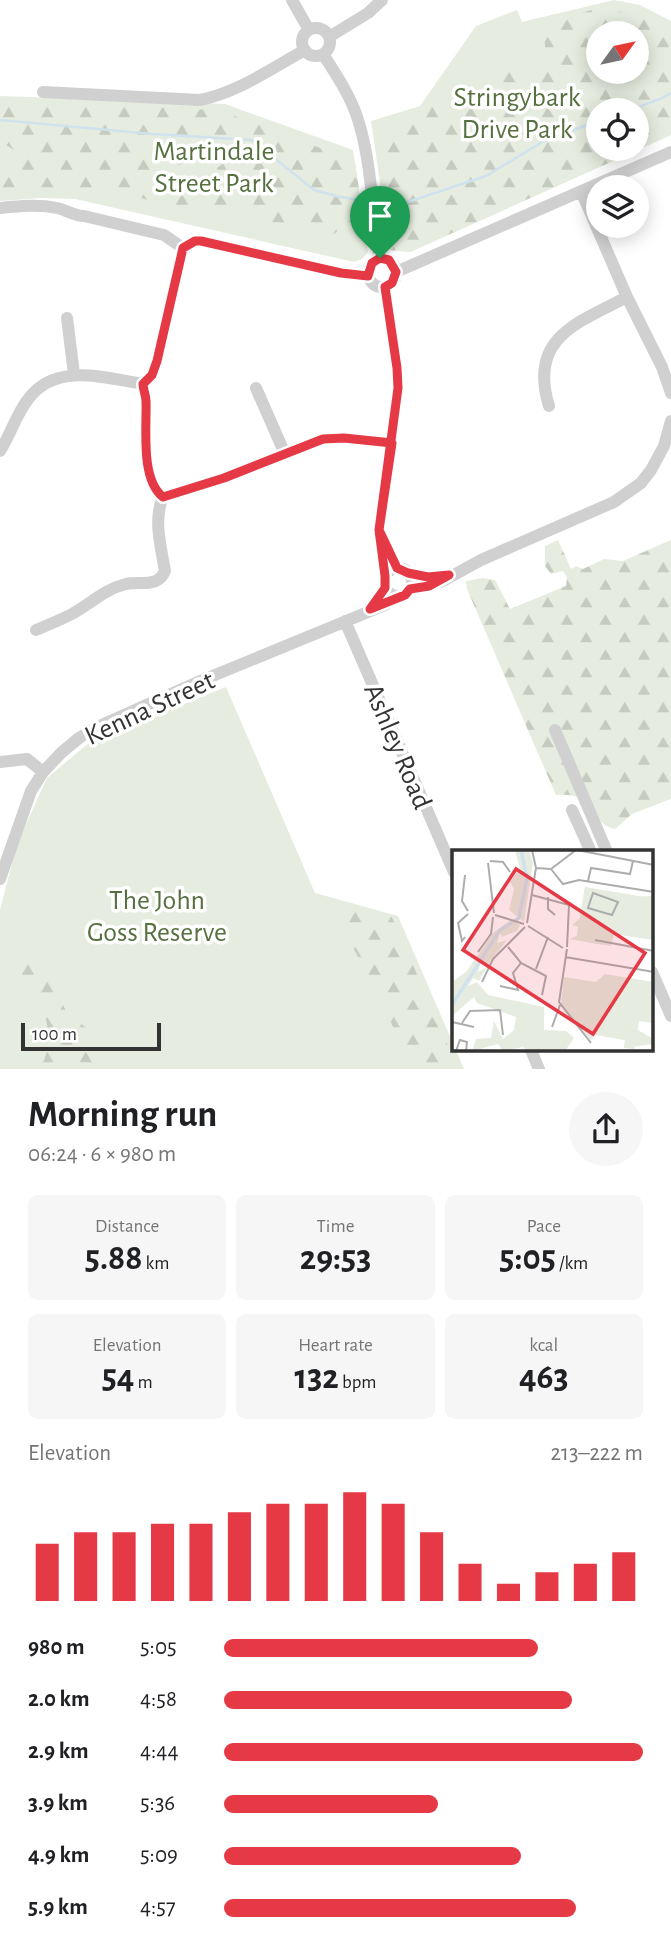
<!DOCTYPE html>
<meta charset="utf-8">
<style>
:root{--surface:#fff;--page:#f6f6f6;--text:#202124;--muted:#757577;--accent:#e63946}
body{margin:0;font-family:"Alegreya Sans",sans-serif;background:var(--page);color:var(--text);height:100vh;display:flex;flex-direction:column;font-size:26px;white-space:nowrap}
*{box-sizing:border-box;margin:0}
p{font-size:23px;color:var(--muted)}
.icon{flex:none;width:38px;height:38px;fill:none;stroke:currentColor;stroke-width:2;stroke-linecap:round;stroke-linejoin:round}
.map{position:relative;height:1069px;overflow:hidden}
.panel{display:flex;flex-direction:column;background:var(--surface);flex:1}
.panel>*{flex:none}
.needle{width:46px;rotate:57deg}
.controls{position:absolute;left:586px;top:21px;display:grid;gap:14px}
.controls a{display:grid;place-items:center;width:63px;height:63px;border-radius:50%;background:var(--surface);box-shadow:0 4px 18px #0003;font-size:35px}
.scale{position:absolute;left:21px;bottom:18px;width:140px;box-sizing:border-box;padding-left:7px;border:4px solid #333;border-top:0;font-size:19px;line-height:24px;white-space:nowrap;color:#333;-webkit-text-stroke:5px #fff;paint-order:stroke}
.pin{position:absolute;display:grid;place-items:center;width:60px;height:60px;color:#fff;margin:-72px -30px;border-radius:50% 50% 50% 0;rotate:-45deg;box-shadow:0 0 7px #0007}
.pin .icon{rotate:45deg}
.round{display:grid;place-items:center;flex:none;width:74px;height:74px;border-radius:37px;background:var(--page)}
.overview{display:flex;align-items:center;justify-content:space-between;height:119px;padding:0 28px}
h1{font-size:38px;font-weight:700;line-height:52px}
.metrics{display:grid;grid-template-columns:repeat(3,1fr);gap:10px;height:119px;padding:7px 28px}
.metrics div{display:grid;align-content:center;border-radius:10px;background:var(--page);text-align:center}
.metrics b{font-size:35px;font-weight:700}
.metrics small{font-size:19px;font-weight:400}
.metrics p{font-size:19px}
.chart{height:196px;padding:14px 28px}
.chart p{display:flex;justify-content:space-between}
.chart svg{width:100%;height:126px;margin-top:7px;stroke:var(--accent);stroke-width:6}
ul{padding:0 28px;list-style:none;font-size:23px}
li{display:grid;grid-template-columns:112px 84px 1fr;align-items:center;height:52px}
li i{height:18px;border-radius:9px;background:var(--accent)}
.map>svg:first-child{display:block}
.green{fill:#e6ecdf;fill-rule:evenodd}
.forest{fill:url(#forest-firs);fill-rule:evenodd}
.lines{fill:none;stroke-linecap:round;stroke-linejoin:round}
.stream{stroke:#cfe2ee;stroke-width:2.5}
.minor{stroke:#d0d0d0;stroke-width:12}
.route-casing{stroke:#fff;stroke-width:14}
.route{stroke:#e63946;stroke-width:9}
.labels{text-anchor:middle;stroke-width:7;stroke-linejoin:round;paint-order:stroke}
.park-label{font-size:28px;fill:#56703f;stroke:#fff}
.street-label{font-size:28px;fill:#333;stroke:#fff}
.inset-river{fill:none;stroke:#cfe2ee;stroke-width:3.5}
.inset-road{fill:none;stroke:#adadad;stroke-width:2}
.view{fill:#e63946;fill-opacity:0.15;stroke:#e63946;stroke-width:3.5}
.inset-edge{fill:none;stroke:#333;stroke-width:3.5}
</style>
<div class="map">
<svg width="671" height="1069" viewBox="0 0 671 1069">
<defs>
<pattern id="forest-firs" width="22" height="20" patternUnits="userSpaceOnUse" patternTransform="scale(1.75)"><rect width="22" height="20" fill="#e6ecdf"/><path d="M5 1l3.5 6h-7zM16 11l3.5 6h-7z" fill="#c6cbc0"/></pattern>
</defs>
<rect width="100%" height="100%" fill="#fff"/>
<path class="green" d="M614 0 640 5 671 21V135L410 252 390 250 371 121 420 106 476 26 517 10 522 22ZM598 33H637V72H598ZM598 110H637V149H598Z
M0 96 225 104 353 150 368 252 362 259 354 262 75 199 41 198 0 201Z
M226 687 315 893 398 916 464 1069H0V910L17 844 47 778 90 742Z"/>
<path class="forest" d="M601 7 671 24V135L410 252 390 250 378 154 387 143 403 132 397 122 401 115 439 103 459 109 487 93 506 72 525 74 548 68 544 38 571 16ZM637 33V72H598V33ZM637 110V149H598V110Z
M0 102 219 110 355 161 363 218 359 223V237L350 241 338 231 324 240 313 242C309 239 306 233 301 230 292 224 282 232 272 229L270 224 247 210 249 205 254 203 251 186 243 180 226 181 220 176 217 168 224 163 248 160 247 155 242 151 232 150 214 159 193 157 169 171 172 180H190L194 187C212 185 240 186 231 212L224 215 147 200 132 194 95 187C75 200 60 189 38 190 28 190 19 194 10 198L3 195 0 165 15 157V151L8 146 0 145Z
M558 540 571 569 576 566 583 569 604 559 623 561 671 540V799L632 814 615 829C587 822 597 791 556 795L467 589 466 581 483 578 495 580 510 609 566 586 567 577 563 571 551 574 545 566V546Z
M341 905 392 917 458 1069H410L385 1007 350 942 337 922 336 911Z
M19 961H28L52 983 67 1013 93 1033 95 1052 102 1069H29L44 1061C57 1020 38 1003 18 969Z"/>
<g class="lines">
<path class="stream" d="M630 110 660 99 671 93
M0 120 152 134 252 140 314 190 336 196 369 202
M375 203 396 206 486 176 544 141 598 121"/>
<path class="minor" d="M292 0 309 30
M302 42a14 14 0 1 1 28 0a14 14 0 1 1-28 0Z
M329 37 368 13 382 0
M323 54C337 76 352 98 359 123 372 166 372 214 380 259
M43 92 200 100C237 93 272 68 305 50
M581 191 627 297 662 367 671 393
M0 208C19 206 39 204 57 208 67 210 73 216 84 216L164 235 183 248 195 241H201L341 273 368 276
M368 273a14 14 0 1 1 28 0a14 14 0 1 1-28 0Z
M396 272 671 152
M385 287 397 368 398 388 379 530 385 576
M67 318 74 374
M256 388 285 454
M549 406C528 338 577 323 627 297
M0 451C11 434 16 414 29 398 57 362 105 378 143 384
M163 497C141 479 147 427 146 401 146 395 143 390 143 384L152 375 157 361 183 248
M163 497 224 478 323 439 344 438 392 444
M384 582a14 14 0 1 1 28 0a14 14 0 1 1-28 0Z
M409 573 428 577 445 575
M410 589 441 582 481 560 614 502 641 483 651 470 664 446 671 421
M345 621 454 872
M36 630C48 625 60 620 72 614 90 604 105 589 126 584 141 581 158 588 165 571 161 547 153 520 163 497
M555 730 607 852
M0 762 27 759 43 772
M572 810 591 852
M0 879 31 791 43 772 62 752 79 738 95 728 198 682 385 605 396 596
M652 972 671 1016
M531 1050 539 1069"/>
</g>
<g class="lines">
<defs>
<path id="route" d="M380 258 372 263 368 276 341 273 201 241H195L183 248 157 361 152 375 143 384C143 390 146 395 146 401 147 427 140 479 163 497L224 478 323 439 344 438 392 443 379 530 385 576V588L370 609 405 595 410 589 429 586 449 575 428 577 408 573 397 568 379 530 398 388 397 368 385 287 392 283 396 272 389 260 380 258"/>
</defs>
<use href="#route" class="route-casing"/>
<use href="#route" class="route"/>
</g>
<g class="labels">
<g class="park-label">
<text x="517" y="106">Stringybark<tspan x="517" dy="32">Drive Park</tspan></text>
<text x="214" y="160">Martindale<tspan x="214" dy="32">Street Park</tspan></text>
<text x="157" y="909">The John<tspan x="157" dy="32">Goss Reserve</tspan></text>
</g>
<g class="street-label">
<text transform="translate(149 707) rotate(-25)" y="10">Kenna Street</text>
<text transform="translate(399 746) rotate(67)" y="10">Ashley Road</text>
</g>
</g>
<g transform="translate(452 850)">
<rect width="201" height="201" fill="#fff"/>
<path d="M133 37 199 48 201 43V90L162 84 159 96 118 89 125 86ZM153 124 201 132V173L187 171 182 199 172 198 173 190 142 184 139 191 109 155 112 127 144 132Z" fill="#e6ecdf"/>
<path d="M63 0H77L81 13 72 72 57 60 62 39 58 32 68 19ZM133 37 178 47 201 46V89L161 81 160 91 151 95 118 89 125 86 126 77 120 75 128 68ZM142 42 172 54 171 63 159 67 142 60 136 64 135 55ZM59 70 68 75 65 81 50 87 48 83 45 93 55 90 36 114 29 112 26 122 35 117 27 131 21 128 16 136 25 132 36 145 92 157V180L114 181 122 188 113 201H75L71 197 51 201 46 194 20 201 24 189 39 188 42 171 51 189 62 180 64 167 25 153 22 147 0 166V132L14 122 42 82ZM153 125 196 132 201 134V142L184 146 178 136 148 131ZM143 170 154 179 169 171 182 170 186 180 201 189V194L172 198 173 190 143 185 141 176 129 173Z" fill="#e6ecdf" fill-rule="evenodd"/>
<path class="inset-river" d="M0 155 48 80 67 68 75 28 69 0"/>
<path class="inset-road" d="M125 0 202 15M38 11 51 12 58 22M36 13 42 63M84 18 99 19 124 0M99 19 111 34 127 30 202 42M13 25 10 51 16 61M136 31 139 18 178 24 181 11M141 43 166 52 160 65 136 58ZM80 45 117 55 115 97M96 47V59L103 65M43 65 72 74M75 73 84 18 80 0M76 76 111 98M13 87 10 91 6 73 16 64M143 90 202 101M56 97 69 113 94 126 90 145M115 99 107 152 139 193M26 102 39 84 41 67M113 107 202 122M84 119 96 87M30 132 41 109 73 77M48 136 66 140 61 123 69 113M0 172 22 177M10 173 18 161 48 160 51 185M100 177 108 155M4 201 8 190 15 192 14 201"/>
<path class="view" d="M64 19 193 103 141 184 11 100Z"/>
<rect width="201" height="201" class="inset-edge"/>
</g>
</svg>
<div class="controls">
<a><svg class="needle" viewBox="-14 -14 28 28"><path d="M0-13l5 13h-10z" fill="#e53935"/><path d="M0 13l5-13h-10z" fill="#757577"/></svg></a>
<a><svg class="icon" aria-label="locate" viewBox="0 0 24 24"><circle cx="12" cy="12" r="6"/><path d="M12 2v4M12 18v4M2 12h4M18 12h4"/></svg></a>
<a><svg class="icon" aria-label="layers" viewBox="0 0 24 24"><path d="M12 4l9 5-9 5-9-5zM3 14l9 5 9-5"/></svg></a>
</div>
<div class="scale">100 m</div>
<div class="pin" style="left:380px;top:258px;background:#1e9e55"><svg class="icon" aria-label="arrive" viewBox="0 0 24 24"><path d="M6 21V4h12l-3 4 3 4H6"/></svg></div>
</div>
<section class="panel">
<div class="overview"><div><h1>Morning run</h1><p>06:24 · 6 × 980 m</p></div><a class="round"><svg class="icon" aria-label="share" viewBox="0 0 24 24"><path d="M12 15V3M7 8l5-5 5 5M5 13v7h14v-7"/></svg></a></div>
<div class="metrics">
<div><p>Distance</p><b>5.88<small> km</small></b></div>
<div><p>Time</p><b>29:53</b></div>
<div><p>Pace</p><b>5:05<small> /km</small></b></div>
</div>
<div class="metrics">
<div><p>Elevation</p><b>54<small> m</small></b></div>
<div><p>Heart rate</p><b>132<small> bpm</small></b></div>
<div><p>kcal</p><b>463</b></div>
</div>
<div class="chart"><p><span>Elevation</span>213–222 m</p>
<svg viewBox="0 0 160 44" preserveAspectRatio="none"><path d="M5 44V24M15 44V20M25 44V20M35 44V17M45 44V17M55 44V13M65 44V10M75 44V10M85 44V6M95 44V10M105 44V20M115 44V31M125 44V38M135 44V34M145 44V31M155 44V27"/></svg>
</div>
<ul>
<li><b>980 m</b>5:05<i style="width:75%"></i></li>
<li><b>2.0 km</b>4:58<i style="width:83%"></i></li>
<li><b>2.9 km</b>4:44<i style="width:100%"></i></li>
<li><b>3.9 km</b>5:36<i style="width:51%"></i></li>
<li><b>4.9 km</b>5:09<i style="width:71%"></i></li>
<li><b>5.9 km</b>4:57<i style="width:84%"></i></li>
</ul>
</section>
